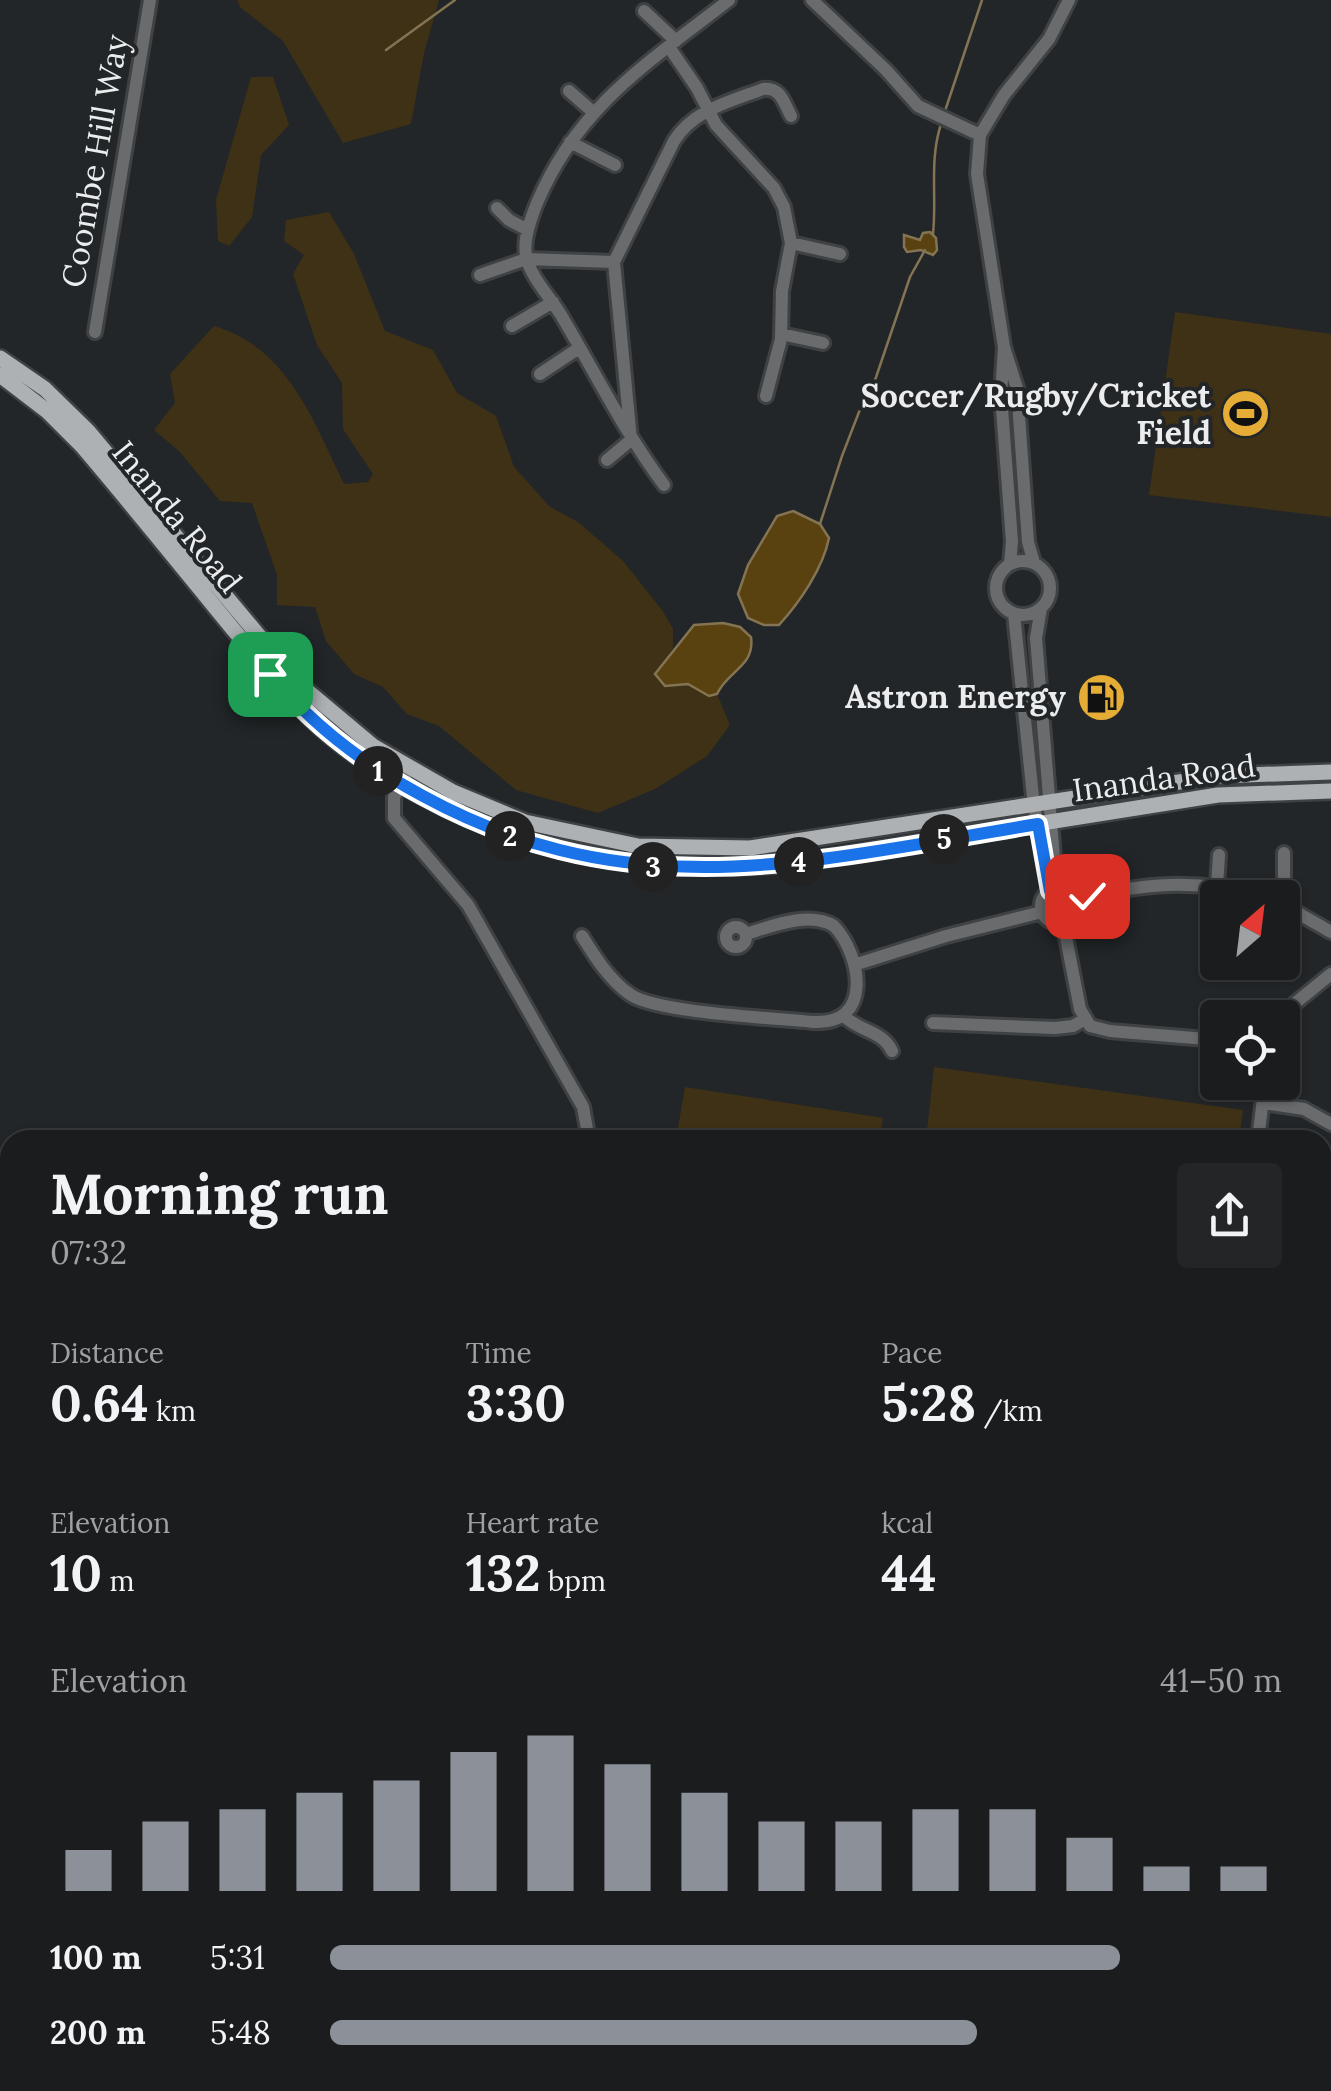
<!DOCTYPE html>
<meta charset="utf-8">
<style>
:root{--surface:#1a1c1e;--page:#232527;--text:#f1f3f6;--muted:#9fa1a4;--line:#383a3c;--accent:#8c9099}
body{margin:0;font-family:Lora,serif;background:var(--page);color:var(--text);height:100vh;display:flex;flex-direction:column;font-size:38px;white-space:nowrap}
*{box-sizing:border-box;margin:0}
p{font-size:32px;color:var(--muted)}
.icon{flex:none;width:55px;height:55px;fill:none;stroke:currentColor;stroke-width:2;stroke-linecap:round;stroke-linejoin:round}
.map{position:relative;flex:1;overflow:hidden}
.details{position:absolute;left:0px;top:1130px;width:1332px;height:962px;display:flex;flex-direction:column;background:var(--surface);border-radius:30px 30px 0 0;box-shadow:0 2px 8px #0004,0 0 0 2px var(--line)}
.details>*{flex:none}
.needle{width:65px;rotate:28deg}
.controls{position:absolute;left:1200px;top:880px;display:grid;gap:20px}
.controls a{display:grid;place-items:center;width:100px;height:100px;border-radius:10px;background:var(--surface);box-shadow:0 2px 8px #0004,0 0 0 2px var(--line);font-size:50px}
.pin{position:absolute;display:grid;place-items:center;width:85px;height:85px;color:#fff;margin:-42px;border-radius:20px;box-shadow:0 5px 15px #0006}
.km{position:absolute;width:50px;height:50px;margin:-25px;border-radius:50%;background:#222;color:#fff;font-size:28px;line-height:50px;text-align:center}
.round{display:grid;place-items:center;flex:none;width:105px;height:105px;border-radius:10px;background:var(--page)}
.headline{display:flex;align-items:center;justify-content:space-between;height:170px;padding:0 50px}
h1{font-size:55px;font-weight:800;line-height:75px}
.metrics{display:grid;grid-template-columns:repeat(3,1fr);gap:15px;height:170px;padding:10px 50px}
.metrics div{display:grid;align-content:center}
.metrics b{font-size:50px;font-weight:800}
.metrics small{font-size:28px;font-weight:400}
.metrics p{font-size:28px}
.chart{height:280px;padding:20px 50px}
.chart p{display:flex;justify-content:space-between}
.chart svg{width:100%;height:180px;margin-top:10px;stroke:var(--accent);stroke-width:6}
ul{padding:0 50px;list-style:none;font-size:32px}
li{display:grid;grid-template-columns:160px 120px 1fr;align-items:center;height:75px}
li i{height:25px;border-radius:12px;background:var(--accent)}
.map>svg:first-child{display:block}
.green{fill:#3f3115}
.water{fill:#594110;stroke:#847453;stroke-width:2.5}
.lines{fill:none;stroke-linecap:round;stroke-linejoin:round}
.stream{stroke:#847453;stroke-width:2.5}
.minor-casing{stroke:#3e4244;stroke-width:18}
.major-casing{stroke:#3e4244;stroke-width:20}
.minor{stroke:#696b6c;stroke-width:12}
.major{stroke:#aeb1b4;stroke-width:15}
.route-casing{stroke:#fff;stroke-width:20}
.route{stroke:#1a73e8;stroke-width:12}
.labels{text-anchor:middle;stroke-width:8;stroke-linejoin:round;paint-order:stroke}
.street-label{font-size:32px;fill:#eaecee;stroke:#222628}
.poi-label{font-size:32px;font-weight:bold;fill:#eaecee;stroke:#222628;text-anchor:end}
</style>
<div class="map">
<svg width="1331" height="2091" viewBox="0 0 1331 2091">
<rect width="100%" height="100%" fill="#222628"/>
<path class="green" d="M237 0H439L424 53 411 124 343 143 283 41 240 7Z
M251 77H273L289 125 261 155 252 217 229 246 218 241 216 200Z
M329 212 354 254 385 331 433 350 457 393 496 416 514 467 550 507 578 522 623 561 662 610 673 629V648L655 674 665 686 688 684 709 696 717 694 730 725 707 756 655 789 598 813 516 790 439 726 407 714 383 687 354 674 326 641 315 607 277 605V575L252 503 220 501 180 452 154 430 175 403 170 374 214 326C287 347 313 420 344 484L368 482 373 474 343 429 342 383 317 345 293 274 304 255 284 241 286 220Z
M1175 312 1331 334V517L1149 495Z
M934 1067 1243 1110 1239 1140H926Z
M685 1087 883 1118 879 1140H676Z
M10 1396V1784L0 1800V1435Z
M0 1830 10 1848V1945L0 1964Z
M1331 1858V1953L1323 1947V1892L1327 1890 1323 1861Z
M34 2083H182L188 2091H42Z
M1159 2083H1236L1241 2091H1165Z"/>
<path class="water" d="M930 232 936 238 937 250 933 255 921 250 907 252 904 247V235L920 240 923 233Z
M793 511 820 524 829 538C823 568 800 602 779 625H764L748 618 738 594 748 565 777 516Z
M723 623 740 627 751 637C755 667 728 670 717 694L709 696 688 684 665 686 655 674 694 625Z"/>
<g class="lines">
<path class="stream" d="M386 50 455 0
M945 111 982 0
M933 234C937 197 929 161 941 124
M820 524 842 456 859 412 871 392 910 277 925 250
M0 1692 10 1669
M110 2082 111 2091"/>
<defs>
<path id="minor" d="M812 0 886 70 918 106 980 135
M644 11 676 41
M669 47 697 88 716 125 774 188 784 207 791 243 782 291 781 339 766 396
M569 91 593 112
M570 142 615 165
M497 208 509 220 528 230
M791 243 840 254
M480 275 526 259 614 262
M512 326 553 302
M95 332 150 0
M781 334 823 343
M1004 347 1001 395 1012 541 1010 564
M540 374 579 348
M607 460 631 440 614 262 674 141C693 110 731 101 763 89 781 87 784 103 791 116
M664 485C622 428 596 374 561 315 550 297 529 275 526 255 523 239 531 218 537 203 578 106 649 62 729 0
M996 588a27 27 0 1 1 54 0a27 27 0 1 1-54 0Z
M1034 563 1028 542 1017 388 1004 347 977 174 980 135 1004 95 1049 39 1069 0
M1041 608 1036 638 1054 858 1062 890
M1014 614 1034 806 1050 891
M410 767 394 797V818L468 905 583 1107 589 1140
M1217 885 1219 855
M1041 906a17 17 0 1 1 34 0a17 17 0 1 1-34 0Z
M1276 898 1284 879V853
M1073 899C1144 884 1194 877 1266 898
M1282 904 1331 932
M1063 922 1080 1009 1090 1026 1110 1031 1218 1040
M726 937a10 10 0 1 1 20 0a10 10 0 1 1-20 0Z
M582 936C595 957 610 981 631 995 659 1013 775 1018 814 1022 873 1025 862 956 834 926 809 911 772 926 746 934
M857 964 946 936 1042 912
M844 1016C860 1032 882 1030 892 1051
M1277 1018 1331 974
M933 1023 1055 1028 1073 1026 1085 1019
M1264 1103 1304 1109 1331 1124
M1258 1140 1265 1082
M1322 1461 1331 1466
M1322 1512 1331 1507
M1322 1610 1331 1612
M1331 1629V1652
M1322 1885 1331 1881
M514 2082H523
M550 2082 559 2091
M928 2082 944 2091
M1153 2082 1159 2091
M842 2085 853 2091
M652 2091 669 2082
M954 2091 969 2082"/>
<path id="major" d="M0 358 45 389 88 431 299 684 373 746 453 792 525 822 638 846 750 848 1218 776 1331 772
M0 375 47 411 82 446C133 506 182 567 232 628 260 661 286 696 318 725 348 753 382 774 418 794 538 859 651 875 786 864L1218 795 1331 791"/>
</defs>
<use href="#minor" class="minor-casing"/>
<use href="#major" class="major-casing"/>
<use href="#minor" class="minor"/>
<use href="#major" class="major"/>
</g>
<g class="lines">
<defs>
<path id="route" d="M270 674C313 726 363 764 423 796 634 911 816 860 1038 824L1050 891 1062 890 1073 899 1087 896"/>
</defs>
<use href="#route" class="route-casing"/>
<use href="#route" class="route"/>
</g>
<defs>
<symbol id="stadium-disc" viewBox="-11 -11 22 22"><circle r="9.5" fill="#e5ad35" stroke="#222628"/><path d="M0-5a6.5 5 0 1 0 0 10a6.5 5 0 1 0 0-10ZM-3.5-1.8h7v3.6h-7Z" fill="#111"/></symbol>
<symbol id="fuel-disc" viewBox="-11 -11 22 22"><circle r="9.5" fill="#e5ad35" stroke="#222628"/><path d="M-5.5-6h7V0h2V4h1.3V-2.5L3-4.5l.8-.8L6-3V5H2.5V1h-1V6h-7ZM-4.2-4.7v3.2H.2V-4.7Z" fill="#111"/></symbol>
</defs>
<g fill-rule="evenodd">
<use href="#stadium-disc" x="1218" y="386" width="55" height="55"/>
<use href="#fuel-disc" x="1074" y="670" width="55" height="55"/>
</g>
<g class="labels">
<g class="street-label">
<text transform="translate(95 161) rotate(-80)" y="11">Coombe Hill Way</text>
<text transform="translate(177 517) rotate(51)" y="11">Inanda Road</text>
<text transform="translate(1164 778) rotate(-8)" y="11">Inanda Road</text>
</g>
<g class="poi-label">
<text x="1211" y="407">Soccer/Rugby/Cricket<tspan x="1211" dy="37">Field</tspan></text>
<text x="1066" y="708">Astron Energy</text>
</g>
</g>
</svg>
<div class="controls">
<a><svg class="needle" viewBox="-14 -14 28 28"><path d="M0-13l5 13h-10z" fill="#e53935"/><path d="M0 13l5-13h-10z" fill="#9fa1a4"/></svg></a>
<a><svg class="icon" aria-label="locate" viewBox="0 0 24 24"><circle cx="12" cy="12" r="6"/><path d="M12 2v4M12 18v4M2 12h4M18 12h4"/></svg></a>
</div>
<div class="pin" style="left:270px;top:674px;background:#1e9e55"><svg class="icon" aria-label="arrive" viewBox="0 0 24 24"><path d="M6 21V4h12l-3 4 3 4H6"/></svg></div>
<div class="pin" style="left:1087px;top:896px;background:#d93025"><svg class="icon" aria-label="check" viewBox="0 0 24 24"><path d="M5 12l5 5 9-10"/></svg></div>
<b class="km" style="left:378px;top:771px">1</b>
<b class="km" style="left:510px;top:836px">2</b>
<b class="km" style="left:653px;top:867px">3</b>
<b class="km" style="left:799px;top:862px">4</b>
<b class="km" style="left:944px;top:839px">5</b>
<section class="details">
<div class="headline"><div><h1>Morning run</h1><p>07:32</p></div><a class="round"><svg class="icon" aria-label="share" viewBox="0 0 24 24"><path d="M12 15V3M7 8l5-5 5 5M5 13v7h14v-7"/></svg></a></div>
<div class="metrics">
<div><p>Distance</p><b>0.64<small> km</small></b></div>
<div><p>Time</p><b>3:30</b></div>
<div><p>Pace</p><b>5:28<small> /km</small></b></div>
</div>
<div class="metrics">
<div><p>Elevation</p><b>10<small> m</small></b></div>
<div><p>Heart rate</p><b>132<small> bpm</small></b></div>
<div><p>kcal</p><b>44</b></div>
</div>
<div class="chart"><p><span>Elevation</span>41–50 m</p>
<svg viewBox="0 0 160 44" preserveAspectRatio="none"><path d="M5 44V34M15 44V27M25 44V24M35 44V20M45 44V17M55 44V10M65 44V6M75 44V13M85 44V20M95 44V27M105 44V27M115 44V24M125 44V24M135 44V31M145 44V38M155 44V38"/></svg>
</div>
<ul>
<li><b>100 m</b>5:31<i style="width:83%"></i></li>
<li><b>200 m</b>5:48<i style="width:68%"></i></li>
</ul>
</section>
</div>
